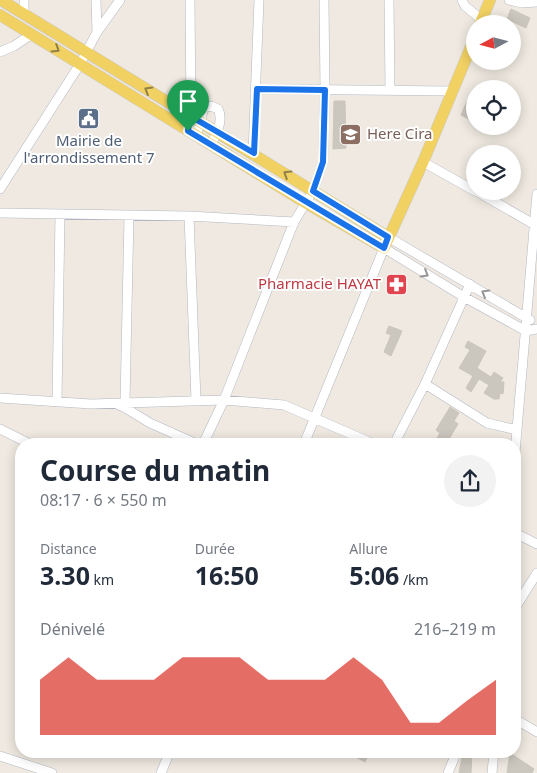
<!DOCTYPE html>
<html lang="fr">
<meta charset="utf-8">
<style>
:root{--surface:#fff;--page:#f2f2f3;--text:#1f2937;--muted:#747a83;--accent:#d93025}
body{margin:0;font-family:"Noto Sans",sans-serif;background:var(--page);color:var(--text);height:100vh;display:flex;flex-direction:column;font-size:19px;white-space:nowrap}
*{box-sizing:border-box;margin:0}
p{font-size:16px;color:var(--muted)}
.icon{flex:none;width:28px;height:28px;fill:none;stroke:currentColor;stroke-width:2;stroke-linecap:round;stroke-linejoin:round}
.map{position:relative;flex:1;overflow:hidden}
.drawer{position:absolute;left:15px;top:438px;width:506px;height:320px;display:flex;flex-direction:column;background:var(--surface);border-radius:20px;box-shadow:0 2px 12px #0003}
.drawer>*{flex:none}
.needle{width:32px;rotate:263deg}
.buttons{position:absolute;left:466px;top:15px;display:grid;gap:10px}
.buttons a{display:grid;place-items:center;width:55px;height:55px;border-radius:50%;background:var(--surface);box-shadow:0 2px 12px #0003;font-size:25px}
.pin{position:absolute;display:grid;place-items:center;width:42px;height:42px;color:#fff;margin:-51px -21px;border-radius:50% 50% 50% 0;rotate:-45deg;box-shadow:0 0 5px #0007}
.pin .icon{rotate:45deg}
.round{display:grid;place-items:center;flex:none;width:52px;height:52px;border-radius:26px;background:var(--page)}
.summary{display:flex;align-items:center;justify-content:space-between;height:85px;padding:0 25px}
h1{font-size:28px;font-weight:700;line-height:38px}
.metrics{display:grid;grid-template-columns:repeat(3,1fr);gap:8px;height:85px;padding:5px 25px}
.metrics div{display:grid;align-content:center}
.metrics b{font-size:25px;font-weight:700}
.metrics small{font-size:14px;font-weight:400}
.metrics p{font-size:14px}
.chart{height:140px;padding:10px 25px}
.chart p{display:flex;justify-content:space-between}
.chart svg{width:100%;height:90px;margin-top:5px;fill:var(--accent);opacity:.7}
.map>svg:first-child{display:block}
.building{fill:#cbc7bf;stroke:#cbc5ba}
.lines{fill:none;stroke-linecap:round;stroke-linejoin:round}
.minor-casing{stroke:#b4b7c1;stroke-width:10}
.major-casing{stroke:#c9c9c9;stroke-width:12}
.minor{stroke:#fff;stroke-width:9}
.major{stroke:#f2d163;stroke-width:11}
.oneway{stroke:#908048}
.oneway2{stroke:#969696}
.route-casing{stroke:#fff;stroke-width:10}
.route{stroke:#1a73e8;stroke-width:6}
.labels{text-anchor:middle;stroke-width:4;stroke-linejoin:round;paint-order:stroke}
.education-label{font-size:15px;fill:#785e54;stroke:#fff;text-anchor:start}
.service-label{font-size:15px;fill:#4e5e75;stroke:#fff}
.health-label{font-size:15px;fill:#be3a42;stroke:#fff;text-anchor:end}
</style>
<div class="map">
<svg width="537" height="773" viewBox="0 0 537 773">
<rect width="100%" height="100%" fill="#efe9e1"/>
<path class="building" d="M511 9 530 18 526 28 507 19Z
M334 101H345L346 148 333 149Z
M467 101 475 104 473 121 461 115Z
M389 326 402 331 391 356 384 352 391 335 386 333Z
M468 341 486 351 477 368 491 377 494 372 503 378 500 382H504L503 394 500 393 499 399H494L484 393 489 385 479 379 471 392 466 388 473 376 459 368 470 350 465 347Z
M450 407 459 413 454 421 458 424 446 444H434L440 433 436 430Z
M344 751H370L365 762Z
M463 752H472L471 773H459Z
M510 753 534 769 532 773H507Z"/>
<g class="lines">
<defs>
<path id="minor" d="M96 0 97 32
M389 0 390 90
M462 0 465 6 482 20
M509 0 522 3 537 2
M24 14V0
M0 52 14 46 32 34
M257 89 453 91
M188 131 191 115 190 0
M196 136 204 108 211 106 218 109C224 120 216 135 211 145
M253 153 259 0
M423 162 475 191
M0 189 80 64 97 32 120 0
M476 191 537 226
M0 213 189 216 294 222
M189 216 196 400
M388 237 530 320
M425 384 487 423 517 430
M0 398 91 404 224 400 284 405 374 444
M57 401 60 215
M125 402 129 216
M115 403 127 409 150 423 197 444
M0 429 30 444
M203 444 224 400 294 222 313 191 323 162 325 90 324 0
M304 444 384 248 464 297 526 331 537 329
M394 444 425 384 470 284
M515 453 537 194
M515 533 537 544
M515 608 537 573
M515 719 537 732
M0 756 52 773
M161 773 170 751
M448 773 457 751
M492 773 494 751"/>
<path id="major" d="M1 0 388 237
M0 15 306 203 384 248 423 162 475 37
M480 24 490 0"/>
</defs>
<use href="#minor" class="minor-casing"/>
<use href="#major" class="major-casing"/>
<use href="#minor" class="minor"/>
<use href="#major" class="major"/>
</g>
<defs><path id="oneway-chevron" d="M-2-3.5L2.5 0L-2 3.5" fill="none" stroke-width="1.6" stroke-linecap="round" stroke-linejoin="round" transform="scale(1.25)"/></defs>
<g class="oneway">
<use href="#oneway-chevron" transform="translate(56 49) rotate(32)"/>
<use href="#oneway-chevron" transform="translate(148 90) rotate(-149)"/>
<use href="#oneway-chevron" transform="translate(287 174) rotate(-148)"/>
</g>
<g class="oneway2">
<use href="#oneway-chevron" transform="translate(425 274) rotate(31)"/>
<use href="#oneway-chevron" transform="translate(485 293) rotate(-150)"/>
</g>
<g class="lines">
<defs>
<path id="route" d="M257 89 325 90 323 162 313 191 388 237 384 248 188 131 190 116 254 153Z"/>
</defs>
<use href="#route" class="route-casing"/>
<use href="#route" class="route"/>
</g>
<defs>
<symbol id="civic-square" viewBox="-11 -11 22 22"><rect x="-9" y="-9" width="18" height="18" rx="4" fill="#5c6f8a" stroke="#fff"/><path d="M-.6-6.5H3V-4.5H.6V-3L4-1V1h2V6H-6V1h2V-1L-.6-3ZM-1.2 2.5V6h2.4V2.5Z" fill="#fff"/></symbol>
<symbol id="school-square" viewBox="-11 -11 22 22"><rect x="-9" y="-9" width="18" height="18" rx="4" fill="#8d6e63" stroke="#fff"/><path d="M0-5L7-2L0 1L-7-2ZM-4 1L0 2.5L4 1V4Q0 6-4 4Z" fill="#fff"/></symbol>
<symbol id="pharmacy-square" viewBox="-11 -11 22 22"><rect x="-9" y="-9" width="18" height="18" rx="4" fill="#e0444e" stroke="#fff"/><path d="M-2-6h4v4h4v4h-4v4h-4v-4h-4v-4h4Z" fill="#fff"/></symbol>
</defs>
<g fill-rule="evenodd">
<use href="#civic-square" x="76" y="106" width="25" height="25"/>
<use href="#school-square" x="338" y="122" width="25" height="25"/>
<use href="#pharmacy-square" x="384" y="272" width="25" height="25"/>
</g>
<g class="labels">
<g class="education-label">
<text x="367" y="139">Here Cira</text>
</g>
<g class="service-label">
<text x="89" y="146">Mairie de<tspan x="89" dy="17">l'arrondissement 7</tspan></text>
</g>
<g class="health-label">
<text x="381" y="289">Pharmacie HAYAT</text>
</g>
</g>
</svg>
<div class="buttons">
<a><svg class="needle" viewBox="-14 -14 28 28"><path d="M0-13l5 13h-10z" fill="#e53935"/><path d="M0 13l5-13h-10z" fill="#747a83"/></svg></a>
<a><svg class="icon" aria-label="locate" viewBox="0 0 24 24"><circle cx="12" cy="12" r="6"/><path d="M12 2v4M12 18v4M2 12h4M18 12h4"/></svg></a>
<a><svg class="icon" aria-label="layers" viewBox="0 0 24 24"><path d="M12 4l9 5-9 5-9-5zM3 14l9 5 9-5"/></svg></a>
</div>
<div class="pin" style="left:188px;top:131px;background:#1e9e55"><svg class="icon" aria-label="arrive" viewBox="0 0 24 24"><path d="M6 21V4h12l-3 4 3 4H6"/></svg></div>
<section class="drawer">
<div class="summary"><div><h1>Course du matin</h1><p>08:17 · 6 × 550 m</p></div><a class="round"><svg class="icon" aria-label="share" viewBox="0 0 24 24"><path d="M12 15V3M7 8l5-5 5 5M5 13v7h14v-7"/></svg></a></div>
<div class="metrics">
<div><p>Distance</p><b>3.30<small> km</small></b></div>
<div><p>Durée</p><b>16:50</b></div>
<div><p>Allure</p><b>5:06<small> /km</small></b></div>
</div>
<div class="chart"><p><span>Dénivelé</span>216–219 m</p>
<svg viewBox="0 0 160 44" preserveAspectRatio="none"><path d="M0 44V17L10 6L20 17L30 17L40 17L50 6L60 6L70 6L80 17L90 17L100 17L110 6L120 17L130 38L140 38L150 27L160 17V44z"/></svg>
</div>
</section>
</div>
